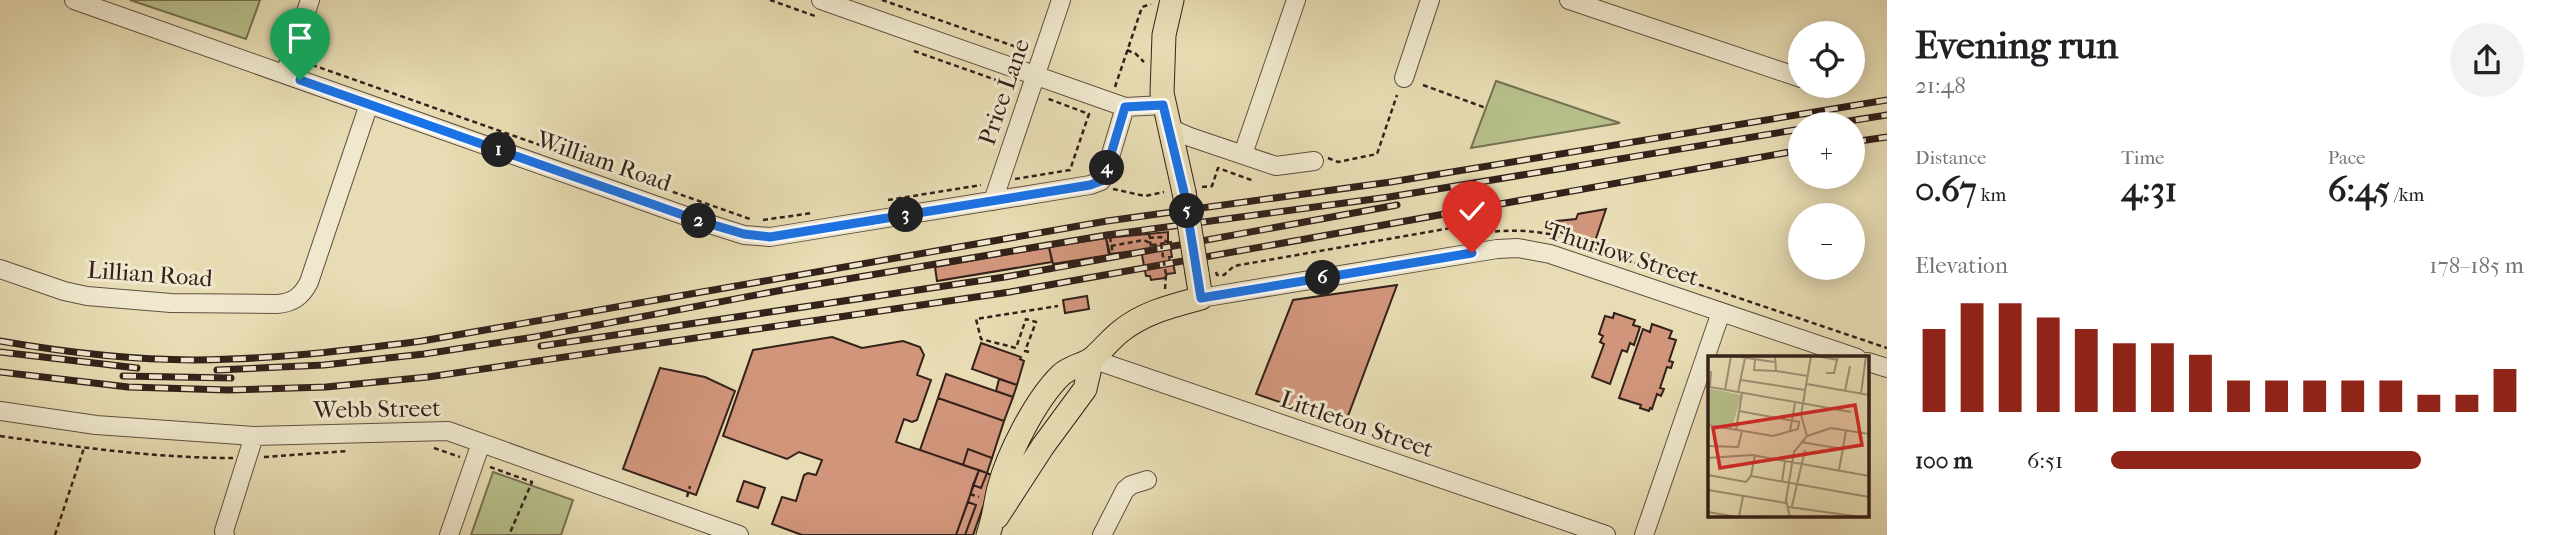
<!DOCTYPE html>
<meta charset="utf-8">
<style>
:root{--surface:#fff;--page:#f2f2f2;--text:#202124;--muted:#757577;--accent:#8f2418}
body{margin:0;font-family:"IM FELL French Canon",serif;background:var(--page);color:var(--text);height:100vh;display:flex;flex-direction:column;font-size:26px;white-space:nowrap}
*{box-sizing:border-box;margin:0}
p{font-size:23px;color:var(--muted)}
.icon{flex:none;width:38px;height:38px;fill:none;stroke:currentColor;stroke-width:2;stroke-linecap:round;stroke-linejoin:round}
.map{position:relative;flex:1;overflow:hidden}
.panel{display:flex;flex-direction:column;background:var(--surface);width:665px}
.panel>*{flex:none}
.controls{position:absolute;left:1788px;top:21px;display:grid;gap:14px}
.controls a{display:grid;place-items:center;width:77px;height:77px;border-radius:50%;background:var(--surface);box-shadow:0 4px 18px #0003;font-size:35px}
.pin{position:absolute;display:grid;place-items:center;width:60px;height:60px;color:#fff;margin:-72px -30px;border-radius:50% 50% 50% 0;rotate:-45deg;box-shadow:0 0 7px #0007}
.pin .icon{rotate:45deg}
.km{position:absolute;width:35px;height:35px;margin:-18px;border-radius:50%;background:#222;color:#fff;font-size:19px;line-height:35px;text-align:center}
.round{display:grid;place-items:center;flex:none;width:74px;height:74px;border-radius:37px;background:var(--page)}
.overview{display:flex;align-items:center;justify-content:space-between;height:119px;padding:0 28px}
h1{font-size:38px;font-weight:800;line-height:52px}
.figures{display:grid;grid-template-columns:repeat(3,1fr);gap:10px;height:119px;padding:7px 28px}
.figures div{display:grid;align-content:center}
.figures b{font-size:35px;font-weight:800}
.figures small{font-size:19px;font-weight:400}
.figures p{font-size:19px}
.chart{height:196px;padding:14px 28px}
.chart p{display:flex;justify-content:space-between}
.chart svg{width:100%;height:126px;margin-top:7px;stroke:var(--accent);stroke-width:6}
ul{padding:0 28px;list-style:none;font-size:23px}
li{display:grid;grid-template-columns:112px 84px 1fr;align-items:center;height:52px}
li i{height:18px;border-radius:9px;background:var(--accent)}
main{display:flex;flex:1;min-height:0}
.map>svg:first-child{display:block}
.green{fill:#b7c08b;stroke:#757052;stroke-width:2}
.building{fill:#d1957b;stroke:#33211a;stroke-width:2}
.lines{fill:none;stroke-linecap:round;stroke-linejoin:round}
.minor-casing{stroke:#605040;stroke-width:20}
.major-casing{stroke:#33211a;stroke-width:25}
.path{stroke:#33211a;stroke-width:2.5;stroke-dasharray:5 3.5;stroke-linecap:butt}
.minor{stroke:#efe8ce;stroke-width:18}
.major{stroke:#e7dcb3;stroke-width:23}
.rail-casing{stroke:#33211a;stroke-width:7}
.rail{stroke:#efe8ce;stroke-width:4.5;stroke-dasharray:13;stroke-linecap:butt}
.major-bridge-casing{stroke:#33211a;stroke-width:25;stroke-linecap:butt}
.path-bridge{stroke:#33211a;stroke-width:2.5;stroke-dasharray:5 3.5;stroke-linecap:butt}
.major-bridge{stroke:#e7dcb3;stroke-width:23}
.route-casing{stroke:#fff;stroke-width:14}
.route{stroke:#1a73e8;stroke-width:9}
.labels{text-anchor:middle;stroke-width:6;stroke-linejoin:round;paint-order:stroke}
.street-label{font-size:24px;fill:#33211a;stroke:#efe8ce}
.inset-road{fill:none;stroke:#9f9176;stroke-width:2}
.view{fill:#d62828;fill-opacity:0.15;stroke:#d62828;stroke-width:3.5}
.inset-edge{fill:none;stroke:#33211a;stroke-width:3.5}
</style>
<main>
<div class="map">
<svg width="1887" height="535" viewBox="0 0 1887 535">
<rect width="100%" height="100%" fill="#e7dcb3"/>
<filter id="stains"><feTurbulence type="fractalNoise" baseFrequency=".00286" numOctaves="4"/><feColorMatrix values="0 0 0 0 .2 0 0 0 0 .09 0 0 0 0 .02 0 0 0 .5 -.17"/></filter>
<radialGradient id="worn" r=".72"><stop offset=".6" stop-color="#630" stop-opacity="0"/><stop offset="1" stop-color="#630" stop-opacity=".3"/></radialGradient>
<path class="green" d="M130 0H260L246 39Z
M1496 81 1620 123 1471 148Z
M493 472 573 500 561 535H471Z"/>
<path class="building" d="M1606 209 1594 244 1546 227 1547 222 1576 219 1578 214Z
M1168 232V246L1170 245 1172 257H1169L1170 262H1173L1175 273 1167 274 1165 278 1151 280 1150 276H1146L1141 250 1110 254 1106 238Z
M1106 238 1109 255 1053 264 1049 247Z
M1049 247 1052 262 937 281 935 267Z
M1397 285 1345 424 1256 394 1293 300Z
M1087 296 1089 309 1065 313 1063 300Z
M1614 313 1635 320 1633 325 1640 327 1634 345 1630 343 1627 352 1622 350 1610 384 1592 377 1604 344 1600 342 1603 336 1599 334 1605 316 1613 318Z
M1652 324 1672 331 1669 338 1676 340 1669 361 1673 362 1671 368 1667 367 1660 388 1664 389 1661 396 1657 394 1652 409 1650 408 1649 411 1640 408 1641 405 1619 398 1643 329 1650 332Z
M832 337 862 348 903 341 920 347 924 355 917 375 931 380 917 420 912 422 904 419 896 442 979 470 956 535H802L772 524 782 497 796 501 804 475 808 473 816 475 822 460 799 452 787 459 723 436 753 350Z
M981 343 1021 357 1020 359 1024 361 1017 385 972 369Z
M660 368 705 377 735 391 696 495 623 469Z
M946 374 1013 397 1004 421 938 398Z
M999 379 1017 385 1013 397 996 391Z
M938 398 1004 421 992 458 968 449 963 465 920 450Z
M968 449 992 458 987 473 963 465Z
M979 470 987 473 981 488 973 485Z
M987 473 994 476 973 535H965L976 505 968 502 973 485 981 488Z
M744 481 765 488 758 508 737 501Z
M968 502 976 505 965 535H956Z"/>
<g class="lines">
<defs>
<path id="minor" d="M74 0 700 221 744 235 770 237 1090 185 1101 181 1105 174 1125 107
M821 0 1125 107 1163 105
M1569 0 1801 78
M285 74 310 0
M1404 78 1430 0
M1169 128 1190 137 1276 166 1314 161
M1243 154 1296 0
M993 201 1061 0
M0 269 64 291 87 296 171 303 277 304C293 303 302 296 309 282L369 104
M1201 298 1497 249 1518 248 1550 254 1857 358
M1092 359 1606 535
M1868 362 1887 368
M0 411 96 425 254 436 448 431 739 535
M225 535 224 531 254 436
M449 535 481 443
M1102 535 1125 490 1131 485 1147 480
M1644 535 1721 312"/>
<path id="major" d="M1172 0 1164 35 1162 93 1184 192
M997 517 1043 446 1085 389 1092 359
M988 535C994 519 995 504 999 488 1008 454 1036 399 1061 375 1070 366 1085 365 1094 357 1104 348 1112 338 1121 331 1145 312 1172 306 1201 298L1197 273"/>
</defs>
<use href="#minor" class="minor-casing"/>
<use href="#major" class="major-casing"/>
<path class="path" d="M770 0 815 16
M882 0 1028 51
M1127 50 1136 54 1144 62
M914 51 1016 87
M304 62 750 219
M1423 85 1486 108
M1115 87 1142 7 1151 4
M1328 158 1338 162 1377 154 1397 95
M1015 179 1070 170 1089 114 1046 98
M1202 187 1212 186 1218 168 1254 181
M1113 189 1145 196 1164 192
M888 200 981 185
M763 220 812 213
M1149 233 1151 248
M1110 237 1113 255
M1149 238 1161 237 1168 243
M1111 246 1144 240 1153 245 1172 242
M1216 272 1217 275H1224L1234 266 1468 225 1469 235C1497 230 1521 229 1549 234L1887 348
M1165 289 1166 275
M1029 352 1025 351 1036 322 1026 319 1016 348 981 339 976 319 1058 306
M0 436C77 447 155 458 233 458
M434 448 460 457
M264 457 348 451
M490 467 532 482 509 535
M970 494 979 497
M687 497 690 486
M55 535 84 448"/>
<use href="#minor" class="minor"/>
<use href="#major" class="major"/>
<defs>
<path id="rail" d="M1830 124 1887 115
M1853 142 1887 137
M0 341C75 354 153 363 230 359 295 357 358 349 422 341L1107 221 1391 182 1887 100
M541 346 1005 277 1397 205
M0 352 137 368
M217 370 324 365 424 354 535 337 788 289 1107 235 1389 197 1801 129
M0 372 128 387 228 390 326 387 428 377 1010 292 1801 150
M123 376 231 378"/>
</defs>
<use href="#rail" class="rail-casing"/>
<use href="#rail" class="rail"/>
<defs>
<path id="major-bridge" d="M1184 192 1197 273"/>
</defs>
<use href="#major-bridge" class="major-bridge-casing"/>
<path class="path-bridge" d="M1161 244 1166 275"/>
<use href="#major-bridge" class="major-bridge"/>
</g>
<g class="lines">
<defs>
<path id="route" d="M300 80 700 221 744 234 770 237 1090 185 1101 181 1105 174 1125 107 1163 105 1184 192 1201 298 1472 253"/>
</defs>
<use href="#route" class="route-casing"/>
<use href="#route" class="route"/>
</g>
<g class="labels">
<g class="street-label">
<text transform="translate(1004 92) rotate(-71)" y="8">Price Lane</text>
<text transform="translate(604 161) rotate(19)" y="8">William Road</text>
<text transform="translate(1623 254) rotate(18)" y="8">Thurlow Street</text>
<text transform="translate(150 274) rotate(4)" y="8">Lillian Road</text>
<text transform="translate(377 409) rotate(-1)" y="8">Webb Street</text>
<text transform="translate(1357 424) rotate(19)" y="8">Littleton Street</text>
</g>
</g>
<g transform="translate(1708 356)">
<rect width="161" height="161" fill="#e7dcb3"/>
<path d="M0 32 33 39 24 72 0 68Z" fill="#b7c08b"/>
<path class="inset-road" d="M26 0 66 6M67 0 68 15 100 20M108 0 130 4M47 4 46 14 68 15M3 15 2 31 143 56M118 17H126L130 0M33 24 97 34M99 28 161 39M17 34 23 0M137 35 142 10M30 36 37 2M153 38 158 0M31 55 92 66M0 69 65 80 90 73 91 66M28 74 34 37M82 75 87 47M99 80 123 72 161 78M93 86 135 93M0 90 30 91 34 75M0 102 44 99 161 120M131 114 138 75M0 119 38 126 43 120M43 120 161 141M43 120 47 99M74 126 77 105M0 134 78 147M84 150 97 94M81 151 153 161M0 156 29 161M31 161 35 140M82 161 78 144 86 96 99 80 93 59 103 0"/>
<path class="view" d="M147 49 154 89 12 112 5 72Z"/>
<rect width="161" height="161" class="inset-edge"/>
</g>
<rect width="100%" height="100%" filter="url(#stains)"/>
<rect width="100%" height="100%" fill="url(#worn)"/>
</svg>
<div class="controls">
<a><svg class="icon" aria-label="locate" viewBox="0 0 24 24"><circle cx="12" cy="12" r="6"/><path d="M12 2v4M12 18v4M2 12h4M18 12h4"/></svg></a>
<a>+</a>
<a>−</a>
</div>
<div class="pin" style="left:300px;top:80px;background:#1e9e55"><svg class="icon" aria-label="arrive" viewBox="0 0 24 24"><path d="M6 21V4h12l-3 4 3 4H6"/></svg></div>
<div class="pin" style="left:1472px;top:253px;background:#d93025"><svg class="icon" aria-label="check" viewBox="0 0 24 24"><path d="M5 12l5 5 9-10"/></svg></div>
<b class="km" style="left:499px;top:150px">1</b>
<b class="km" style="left:699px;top:221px">2</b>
<b class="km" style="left:906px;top:215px">3</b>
<b class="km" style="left:1107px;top:168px">4</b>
<b class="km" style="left:1187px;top:211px">5</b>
<b class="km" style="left:1323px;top:278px">6</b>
</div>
<section class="panel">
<div class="overview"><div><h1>Evening run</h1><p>21:48</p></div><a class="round"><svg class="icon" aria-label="share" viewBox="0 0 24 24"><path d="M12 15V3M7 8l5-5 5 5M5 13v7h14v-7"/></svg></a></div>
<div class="figures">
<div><p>Distance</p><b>0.67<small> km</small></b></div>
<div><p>Time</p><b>4:31</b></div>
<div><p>Pace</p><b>6:45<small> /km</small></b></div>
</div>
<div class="chart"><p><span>Elevation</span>178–185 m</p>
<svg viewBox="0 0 160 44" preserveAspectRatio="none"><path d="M5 44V15M15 44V6M25 44V6M35 44V11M45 44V15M55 44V20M65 44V20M75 44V24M85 44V33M95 44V33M105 44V33M115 44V33M125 44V33M135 44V38M145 44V38M155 44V29"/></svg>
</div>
<ul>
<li><b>100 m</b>6:51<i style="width:75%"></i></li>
</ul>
</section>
</main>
